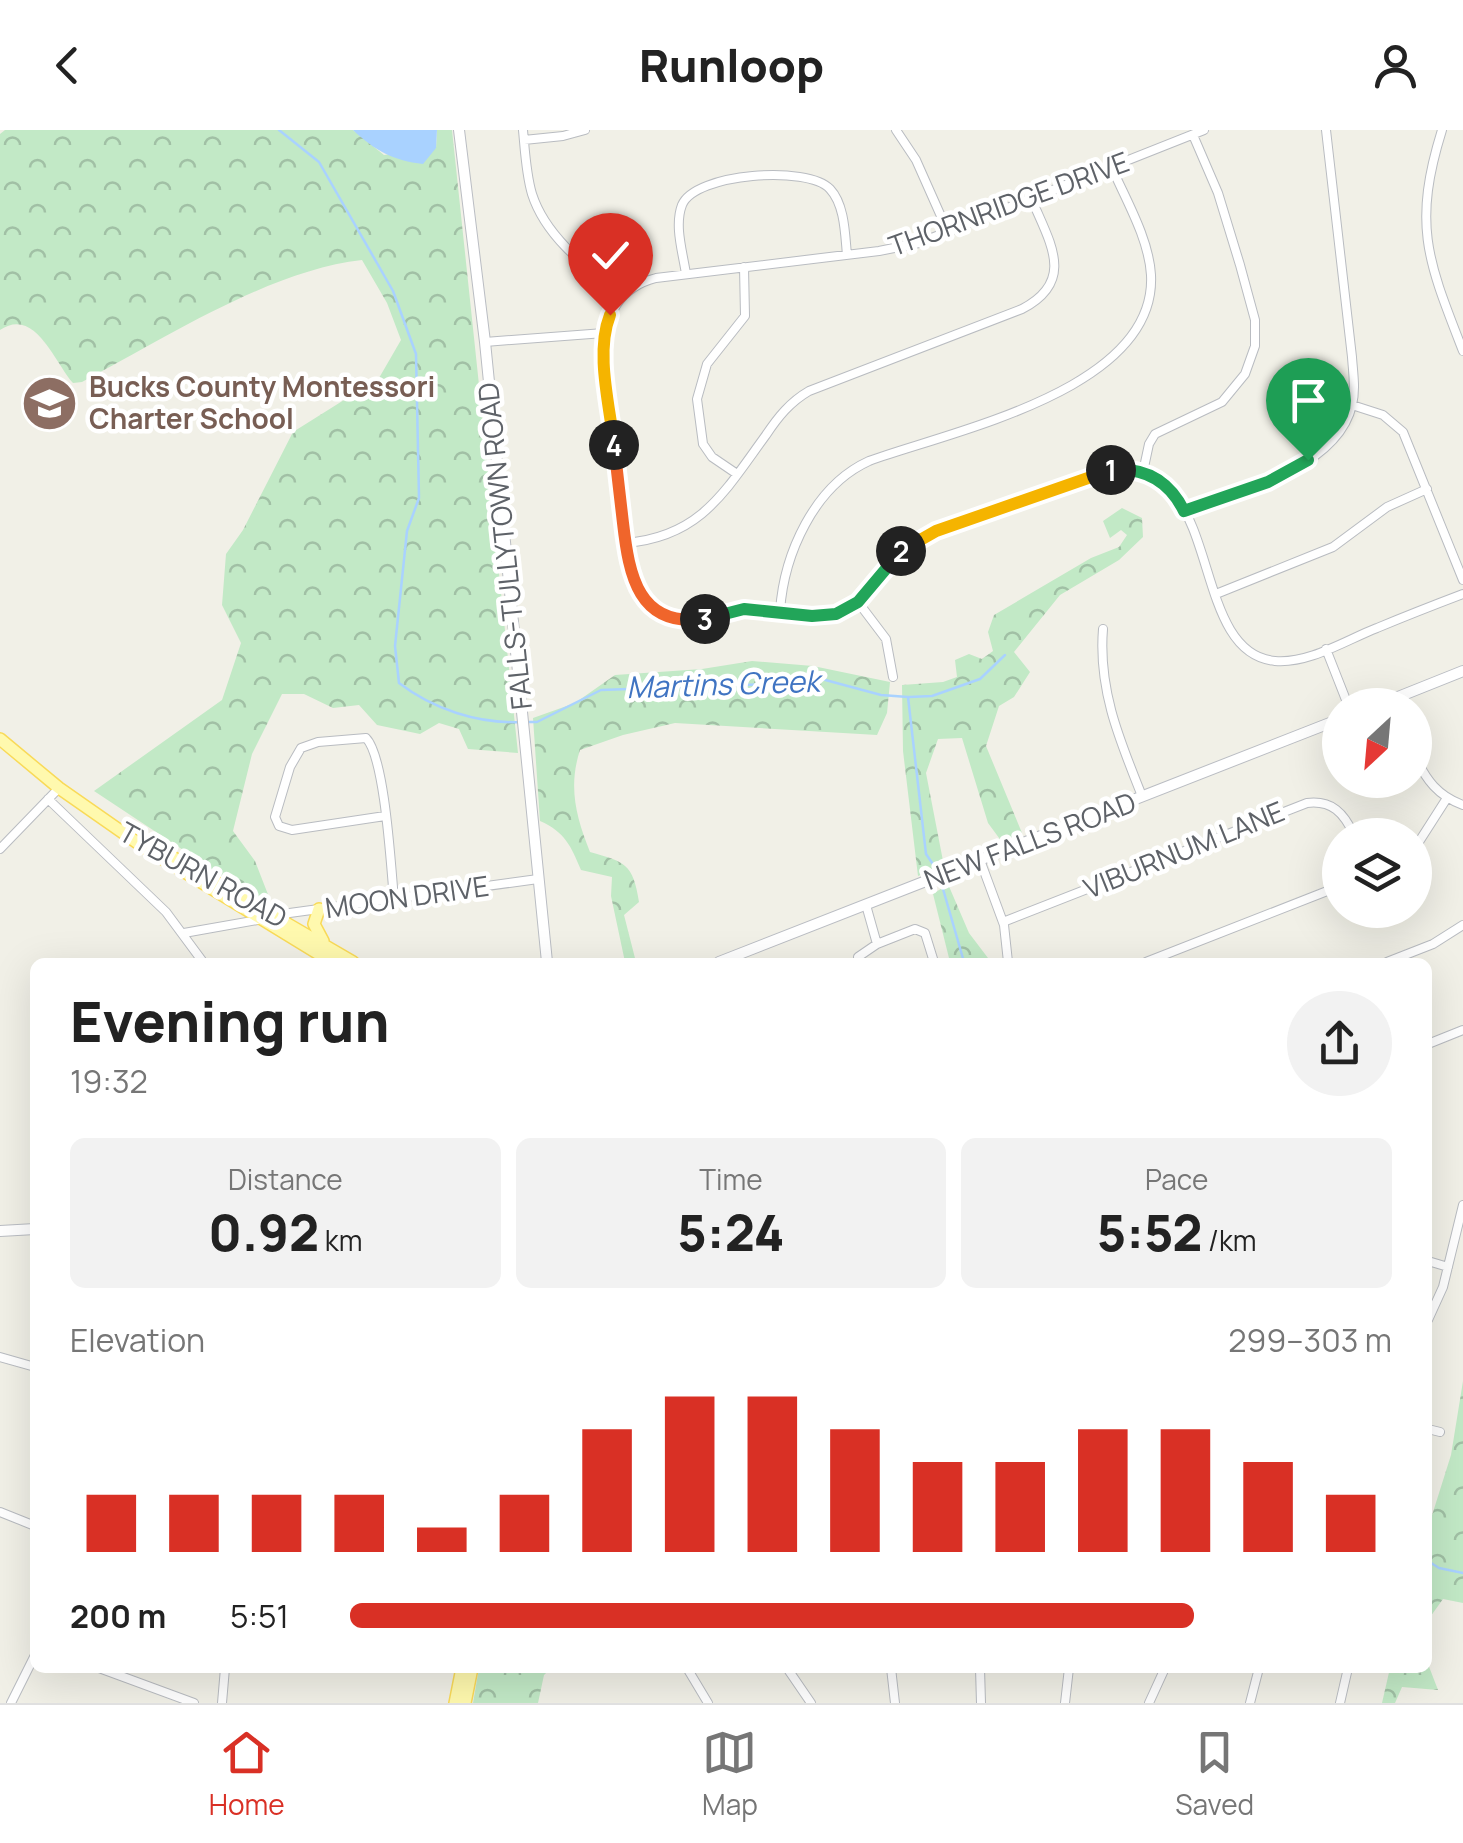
<!DOCTYPE html>
<meta charset="utf-8">
<style>
:root{--surface:#fff;--page:#f2f2f2;--text:#222;--muted:#767676;--line:#e0e0e0;--accent:#d93025}
body{margin:0;font-family:Manrope,sans-serif;background:var(--page);color:var(--text);height:100vh;display:flex;flex-direction:column;font-size:38px;white-space:nowrap}
*{box-sizing:border-box;margin:0}
p{font-size:32px;color:var(--muted)}
.icon{flex:none;width:55px;height:55px;fill:none;stroke:currentColor;stroke-width:2;stroke-linecap:round;stroke-linejoin:round}
.map{position:relative;flex:1;overflow:hidden}
.side{position:absolute;left:30px;top:828px;width:1402px;height:715px;display:flex;flex-direction:column;background:var(--surface);border-radius:15px;box-shadow:0 10px 40px #0002}
.side>*{flex:none}
.needle{width:65px;rotate:206deg}
.fabs{position:absolute;left:1322px;top:558px;display:grid;gap:20px}
.fabs a{display:grid;place-items:center;width:110px;height:110px;border-radius:50%;background:var(--surface);box-shadow:0 10px 40px #0002;font-size:50px}
.pin{position:absolute;display:grid;place-items:center;width:85px;height:85px;color:#fff;margin:-102px -42px;border-radius:50% 50% 50% 0;rotate:-45deg;box-shadow:0 0 10px #0007}
.pin .icon{rotate:45deg}
.km{position:absolute;width:50px;height:50px;margin:-25px;border-radius:50%;background:#222;color:#fff;font-size:28px;line-height:50px;text-align:center}
.round{display:grid;place-items:center;flex:none;width:105px;height:105px;border-radius:52px;background:var(--page)}
.summary{display:flex;align-items:center;justify-content:space-between;height:170px;padding:0 40px}
h1{font-size:55px;font-weight:800;line-height:75px}
.figures{display:grid;grid-template-columns:repeat(3,1fr);gap:15px;height:170px;padding:10px 40px}
.figures div{display:grid;align-content:center;border-radius:15px;background:var(--page);text-align:center}
.figures b{font-size:50px;font-weight:800}
.figures small{font-size:28px;font-weight:400}
.figures p{font-size:28px}
.chart{height:280px;padding:20px 40px}
.chart p{display:flex;justify-content:space-between}
.chart svg{width:100%;height:180px;margin-top:10px;stroke:var(--accent);stroke-width:6}
ul{padding:0 40px;list-style:none;font-size:32px}
li{display:grid;grid-template-columns:160px 120px 1fr;align-items:center;height:75px}
li i{height:25px;border-radius:12px;background:var(--accent)}
header{display:flex;justify-content:space-between;align-items:center;height:130px;padding:0 40px;background:var(--surface);font-size:45px;font-weight:800}
.tab-bar{display:flex;justify-content:space-around;align-items:center;height:140px;border-top:2px solid var(--line);background:var(--surface);font-size:28px;color:var(--muted)}
.tab-bar a{display:grid;justify-items:center;gap:5px}
.tab-bar .selected{color:var(--accent)}
.map>svg:first-child{display:block}
.forest{fill:url(#forest-crowns)}
.water{fill:#a9d2ff}
.lines{fill:none;stroke-linecap:round;stroke-linejoin:round}
.stream{stroke:#a9d2ff;stroke-width:2.5}
.street-casing{stroke:#b9bcc1;stroke-width:10}
.secondary-casing{stroke:#babdc3;stroke-width:12}
.primary-casing{stroke:#f9da58;stroke-width:14}
.street{stroke:#fff;stroke-width:8}
.secondary{stroke:#fff;stroke-width:10}
.primary{stroke:#fff9ae;stroke-width:11}
.split-1-casing{stroke:#fff;stroke-width:20}
.split-2-casing{stroke:#fff;stroke-width:20}
.split-3-casing{stroke:#fff;stroke-width:20}
.split-4-casing{stroke:#fff;stroke-width:20}
.split-5-casing{stroke:#fff;stroke-width:20}
.split-1{stroke:#22a559;stroke-width:12}
.split-2{stroke:#f5b400;stroke-width:12}
.split-3{stroke:#22a559;stroke-width:12}
.split-4{stroke:#f0652b;stroke-width:12}
.split-5{stroke:#f5b400;stroke-width:12}
.labels{text-anchor:middle;stroke-width:9;stroke-linejoin:round;paint-order:stroke}
.street-label{font-size:28px;fill:#5e6268;stroke:#fff}
.education-label{font-size:28px;font-weight:bold;fill:#785e54;stroke:#fff;text-anchor:start}
.water-label{font-size:30px;font-style:italic;fill:#4074c2;stroke:#fff}
</style>
<header><svg class="icon" aria-label="back" viewBox="0 0 24 24"><path d="M15 5l-7 7 7 7"/></svg>Runloop<svg class="icon" aria-label="person" viewBox="0 0 24 24"><circle cx="12" cy="8" r="4"/><path d="M4 21q1-7 8-7t8 7"/></svg></header>
<div class="map">
<svg width="1463" height="1573" viewBox="0 0 1463 1573">
<defs>
<pattern id="forest-crowns" width="20" height="18" patternUnits="userSpaceOnUse" patternTransform="scale(2.5)"><rect width="20" height="18" fill="#c2e9c6"/><path d="M2 6a3 3 0 1 1 6 0M12 15a3 3 0 1 1 6 0" fill="none" stroke="#a1c0a5"/></pattern>
</defs>
<rect width="100%" height="100%" fill="#f1f0e7"/>
<path class="forest" d="M5 0H353L384 25 436 18 437 0H452L518 623 468 619 459 599 439 593 420 604 377 595 359 575 333 578 304 564H282L252 624 233 701 255 731 269 767 260 771 94 661 222 570 241 513 222 475 226 424 243 400 293 302 379 248 401 210 387 173 362 130C270 140 164 209 82 252L73 253C55 233 35 176 0 200V4Z
M1122 378 1142 388 1143 407 1119 430 1060 465 1014 522 1030 542 1014 567 999 576 986 616 1022 703 1002 712 988 693 962 608 938 609 926 643 944 736 918 746 903 621 902 555 943 552 957 547 955 530 969 524 982 529 993 521 988 502 994 485 1091 428 1119 417 1127 405 1121 400 1110 408 1103 391Z
M752 531 813 536 890 552 887 583 877 605 675 593 623 605 580 620C568 657 576 687 590 722 625 732 633 733 639 772L624 785 636 832H625L611 766 612 747 581 740C571 716 565 702 540 691L533 588 575 573 615 545 702 539Z
M948 754 969 803 988 828 987 832H950L933 764Z
M1463 1251V1473L1443 1469 1428 1490V1398L1451 1325Z
M1428 1534 1438 1560 1402 1557 1395 1573H1382L1390 1538H1428Z
M479 1538H551L544 1545 538 1573H473Z"/>
<path class="water" d="M353 0H437L436 18 423 34C394 31 374 20 353 0Z"/>
<g class="lines">
<path class="stream" d="M279 0 319 32 393 161 416 224 419 368 407 401 395 516 399 553C433 579 478 594 521 592
M909 567 932 566 980 549 1005 525
M529 592H537L601 560 799 553 818 548 881 565 908 567 926 724 937 740
M941 752 964 832
M1428 1431 1439 1438 1463 1443"/>
<defs>
<path id="street" d="M523 0C525 21 526 44 532 64 546 108 588 138 622 165
M896 0 916 30 948 102
M1204 0 919 113 879 121 656 148C617 158 604 188 604 225L625 413C632 456 649 497 701 490 719 487 736 478 754 479 784 480 818 494 846 480 877 464 891 426 923 407L1102 342C1229 315 1183 522 1275 531 1309 534 1346 510 1377 498 1406 486 1434 475 1463 464
M1442 0C1412 96 1428 131 1463 221
M524 10 563 6 585 0
M686 144C683 123 674 96 682 75 695 43 808 35 830 59 845 75 845 105 847 125
M485 212 604 203
M1352 275 1383 285 1403 302 1463 450
M1143 342 1149 314 1155 304 1222 272 1245 244 1255 216V190L1240 135 1218 63 1193 5
M737 344 712 327 703 314 697 269 707 234 745 186 744 137
M1184 381C1237 364 1338 338 1352 275 1356 259 1353 243 1352 227L1326 0
M625 413C701 407 725 361 766 305 778 287 790 272 809 261L1022 179C1076 151 1050 113 1032 70
M1216 464 1333 417 1387 377 1427 359
M858 472 886 509 893 547
M780 481C784 424 814 356 869 331 951 301 1157 260 1151 145 1149 109 1126 70 1112 38
M1103 499C1098 560 1120 611 1142 666
M1326 519 1348 575
M1415 626C1426 650 1438 666 1463 675
M48 669 166 782 203 832
M385 686 292 700 279 696 275 687 290 637 301 618 318 612 366 608C385 627 391 738 394 769
M1415 718 1447 668
M0 719 59 658
M980 730 1004 795 1008 832
M866 775 877 814
M275 785 538 749
M1003 792 1307 673C1332 670 1344 683 1354 705
M184 803 263 789
M859 832 858 827 877 814 915 799 925 803 934 832
M1146 832 1340 756
M1387 832 1433 814 1463 795
M1428 914 1463 900
M1428 1131 1448 1137
M1428 1190 1443 1157 1463 1075
M0 1227 35 1237
M1428 1299 1440 1302
M0 1382 35 1396
M99 1538 194 1573
M687 1538 708 1573
M787 1538 811 1573
M891 1538 895 1573
M980 1538 981 1573
M11 1573 35 1525
M222 1573 225 1538
M1065 1573 1069 1538
M1149 1573 1165 1538
M1250 1573 1259 1538
M1340 1573 1348 1538"/>
<path id="secondary" d="M459 0 485 212 547 832
M1378 575 1463 541
M719 832 1340 589
M0 1101 35 1099"/>
<path id="primary" d="M0 609 59 658 142 716 332 832
M143 710 353 832
M319 779 314 794 323 811
M455 1573 462 1538
M465 1573 472 1538"/>
</defs>
<use href="#street" class="street-casing"/>
<use href="#secondary" class="secondary-casing"/>
<use href="#primary" class="primary-casing"/>
<use href="#street" class="street"/>
<use href="#secondary" class="secondary"/>
<use href="#primary" class="primary"/>
</g>
<g class="lines">
<defs>
<path id="split-1" d="M1111 340C1145 337 1169 351 1184 381L1268 352 1308 330"/>
<path id="split-2" d="M901 421 936 401 1111 340"/>
<path id="split-3" d="M705 489 744 479 812 486 836 484 858 472 901 421"/>
<path id="split-4" d="M614 315C617 341 620 367 623 393 629 445 638 498 705 489"/>
<path id="split-5" d="M610 185C595 223 610 276 614 315"/>
</defs>
<use href="#split-1" class="split-1-casing"/>
<use href="#split-2" class="split-2-casing"/>
<use href="#split-3" class="split-3-casing"/>
<use href="#split-4" class="split-4-casing"/>
<use href="#split-5" class="split-5-casing"/>
<use href="#split-1" class="split-1"/>
<use href="#split-2" class="split-2"/>
<use href="#split-3" class="split-3"/>
<use href="#split-4" class="split-4"/>
<use href="#split-5" class="split-5"/>
</g>
<defs>
<symbol id="school-disc" viewBox="-11 -11 22 22"><circle r="9.5" fill="#8d6e63" stroke="#fff"/><path d="M0-5L7-2L0 1L-7-2ZM-4 1L0 2.5L4 1V4Q0 6-4 4Z" fill="#fff"/></symbol>
</defs>
<g fill-rule="evenodd">
<use href="#school-disc" x="18" y="242" width="63" height="63"/>
</g>
<g class="labels">
<g class="street-label">
<text transform="translate(1009 74) rotate(-20)" y="10">THORNRIDGE DRIVE</text>
<text transform="translate(505 416) rotate(-96)" y="10">FALLS-TULLYTOWN ROAD</text>
<text transform="translate(1030 711) rotate(-21)" y="10">NEW FALLS ROAD</text>
<text transform="translate(1184 720) rotate(-22)" y="10">VIBURNUM LANE</text>
<text transform="translate(203 745) rotate(29)" y="10">TYBURN ROAD</text>
<text transform="translate(407 767) rotate(-8)" y="10">MOON DRIVE</text>
</g>
<g class="education-label">
<text x="89" y="267">Bucks County Montessori<tspan x="89" dy="32">Charter School</tspan></text>
</g>
<g class="water-label">
<text transform="translate(723 555) rotate(-2)" y="10">Martins Creek</text>
</g>
</g>
</svg>
<div class="fabs">
<a><svg class="needle" viewBox="-14 -14 28 28"><path d="M0-13l5 13h-10z" fill="#e53935"/><path d="M0 13l5-13h-10z" fill="#767676"/></svg></a>
<a><svg class="icon" aria-label="layers" viewBox="0 0 24 24"><path d="M12 4l9 5-9 5-9-5zM3 14l9 5 9-5"/></svg></a>
</div>
<div class="pin" style="left:1308px;top:330px;background:#1e9e55"><svg class="icon" aria-label="arrive" viewBox="0 0 24 24"><path d="M6 21V4h12l-3 4 3 4H6"/></svg></div>
<div class="pin" style="left:610px;top:185px;background:#d93025"><svg class="icon" aria-label="check" viewBox="0 0 24 24"><path d="M5 12l5 5 9-10"/></svg></div>
<b class="km" style="left:1111px;top:340px">1</b>
<b class="km" style="left:901px;top:421px">2</b>
<b class="km" style="left:705px;top:489px">3</b>
<b class="km" style="left:614px;top:315px">4</b>
<section class="side">
<div class="summary"><div><h1>Evening run</h1><p>19:32</p></div><a class="round"><svg class="icon" aria-label="share" viewBox="0 0 24 24"><path d="M12 15V3M7 8l5-5 5 5M5 13v7h14v-7"/></svg></a></div>
<div class="figures">
<div><p>Distance</p><b>0.92<small> km</small></b></div>
<div><p>Time</p><b>5:24</b></div>
<div><p>Pace</p><b>5:52<small> /km</small></b></div>
</div>
<div class="chart"><p><span>Elevation</span>299–303 m</p>
<svg viewBox="0 0 160 44" preserveAspectRatio="none"><path d="M5 44V30M15 44V30M25 44V30M35 44V30M45 44V38M55 44V30M65 44V14M75 44V6M85 44V6M95 44V14M105 44V22M115 44V22M125 44V14M135 44V14M145 44V22M155 44V30"/></svg>
</div>
<ul>
<li><b>200 m</b>5:51<i style="width:81%"></i></li>
</ul>
</section>
</div>
<nav class="tab-bar">
<a class="selected"><svg class="icon" aria-label="home" viewBox="0 0 24 24"><path d="M3 11l9-7 9 7M6 9v11h12V9"/></svg>Home</a>
<a><svg class="icon" aria-label="map" viewBox="0 0 24 24"><path d="M3 6l6-2 6 2 6-2v14l-6 2-6-2-6 2zM9 4v14M15 6v14"/></svg>Map</a>
<a><svg class="icon" aria-label="saved" viewBox="0 0 24 24"><path d="M7 4h10v16l-5-4-5 4z"/></svg>Saved</a>
</nav>
